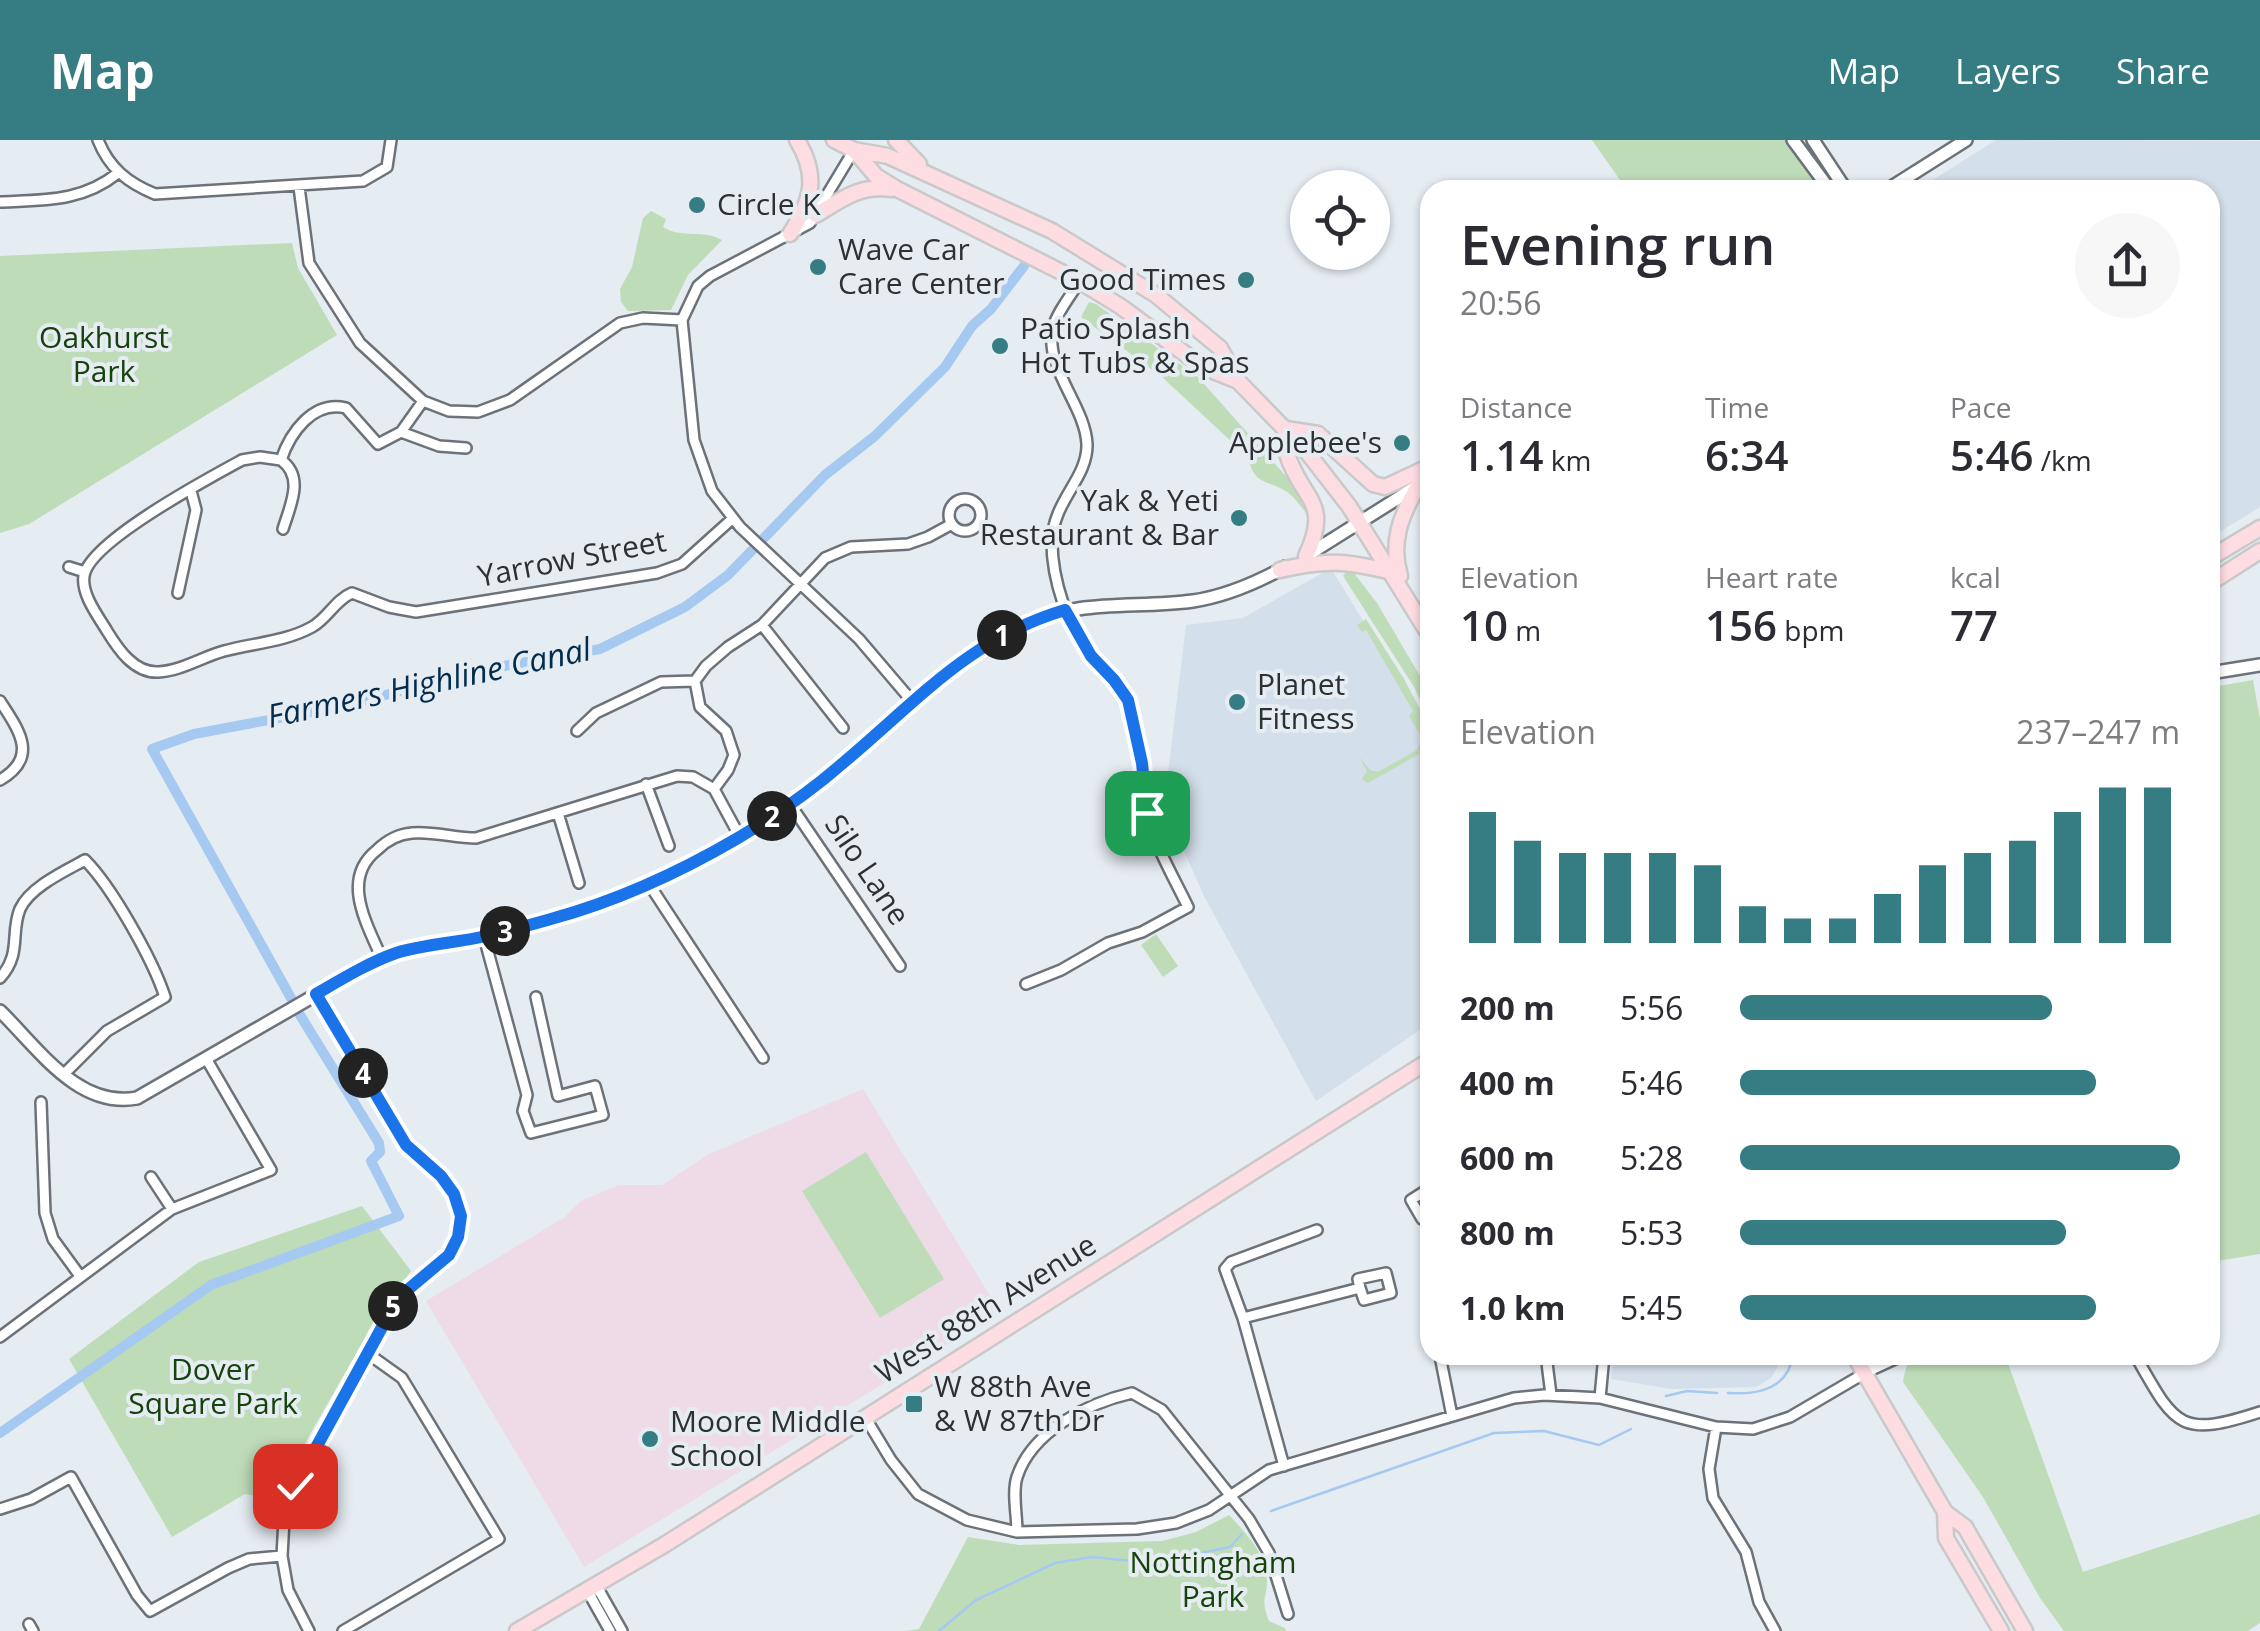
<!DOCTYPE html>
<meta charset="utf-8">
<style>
:root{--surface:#fff;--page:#f7f7f7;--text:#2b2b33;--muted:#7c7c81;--accent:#357d83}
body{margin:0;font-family:"Open Sans",sans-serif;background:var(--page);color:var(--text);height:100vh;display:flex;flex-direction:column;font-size:38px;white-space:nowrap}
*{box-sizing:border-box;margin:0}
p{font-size:32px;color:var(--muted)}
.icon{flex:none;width:55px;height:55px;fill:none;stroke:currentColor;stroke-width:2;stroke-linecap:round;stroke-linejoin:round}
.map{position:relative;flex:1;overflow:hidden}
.sheet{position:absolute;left:1420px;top:40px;width:800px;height:1185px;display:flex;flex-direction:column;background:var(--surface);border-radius:30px;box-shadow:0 2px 8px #0004}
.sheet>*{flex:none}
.fabs{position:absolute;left:1290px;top:30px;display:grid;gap:20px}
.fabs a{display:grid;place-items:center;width:100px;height:100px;border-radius:50%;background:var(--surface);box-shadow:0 2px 8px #0004;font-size:50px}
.pin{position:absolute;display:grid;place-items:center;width:85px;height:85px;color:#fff;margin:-42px;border-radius:20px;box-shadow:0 5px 15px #0006}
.km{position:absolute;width:50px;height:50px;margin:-25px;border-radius:50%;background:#222;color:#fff;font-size:28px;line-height:50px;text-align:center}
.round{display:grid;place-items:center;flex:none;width:105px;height:105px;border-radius:52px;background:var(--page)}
.head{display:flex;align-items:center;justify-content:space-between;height:170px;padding:0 40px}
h1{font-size:55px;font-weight:600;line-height:75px}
.metrics{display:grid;grid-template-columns:repeat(3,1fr);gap:15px;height:170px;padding:10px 40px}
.metrics div{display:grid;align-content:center}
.metrics b{font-size:42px;font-weight:600}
.metrics small{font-size:28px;font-weight:400}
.metrics p{font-size:28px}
.chart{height:280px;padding:20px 40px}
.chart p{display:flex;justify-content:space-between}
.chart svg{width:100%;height:180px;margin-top:10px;stroke:var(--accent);stroke-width:6}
ul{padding:0 40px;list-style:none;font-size:32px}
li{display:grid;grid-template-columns:160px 120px 1fr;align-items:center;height:75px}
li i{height:25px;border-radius:12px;background:var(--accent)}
header{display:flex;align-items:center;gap:60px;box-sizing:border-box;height:140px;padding:0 50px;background:var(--accent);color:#fff}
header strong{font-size:48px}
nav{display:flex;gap:55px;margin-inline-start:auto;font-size:35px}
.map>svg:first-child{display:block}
.built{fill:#d3dfea}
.education{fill:#efdae8}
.green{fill:#bfdcb9}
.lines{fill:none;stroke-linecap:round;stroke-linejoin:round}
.stream{stroke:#a5c9f0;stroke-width:2.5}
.canal{stroke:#a5c9f0;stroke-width:10}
.street-casing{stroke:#6c7278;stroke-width:14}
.secondary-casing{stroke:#6c7278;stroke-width:16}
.primary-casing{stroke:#c9c9ca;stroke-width:19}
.street{stroke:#fff;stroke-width:9}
.secondary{stroke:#fff;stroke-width:11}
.primary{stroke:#fddce2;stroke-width:14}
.route-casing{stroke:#fff;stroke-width:20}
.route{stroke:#1a73e8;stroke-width:12}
.poi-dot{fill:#357d83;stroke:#e5ecf2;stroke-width:4}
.labels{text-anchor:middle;stroke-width:8;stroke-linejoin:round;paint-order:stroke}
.poi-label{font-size:30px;fill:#2e3133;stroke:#e5ecf2;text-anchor:start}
.park-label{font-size:30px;fill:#16430c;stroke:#e5ecf2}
.street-label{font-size:30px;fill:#2e3133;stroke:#e5ecf2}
.water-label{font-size:32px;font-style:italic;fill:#022b4e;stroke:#e5ecf2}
</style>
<header>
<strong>Map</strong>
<nav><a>Map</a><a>Layers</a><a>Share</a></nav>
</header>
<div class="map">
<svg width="2260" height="1491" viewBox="0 0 2260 1491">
<rect width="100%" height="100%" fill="#e5ecf2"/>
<path class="built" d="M1996 0 2260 1V367L2210 398V50H1917Z
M1331 428 1430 591V883L1316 961 1204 756 1164 666 1186 485 1243 478Z
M1614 1215H1784L1771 1238 1756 1247 1671 1249 1611 1239Z"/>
<path class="education" d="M863 949 1000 1172 584 1427 426 1161 565 1077 581 1061 619 1045H662L709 1014Z"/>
<path class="green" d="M1592 0H1786L1821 50H1627Z
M651 71 666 79 663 87C681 99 704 89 722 100L688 135 671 170 628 171 621 162 620 149 632 127 643 78Z
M292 103 298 128 337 195 29 384 0 393V116Z
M1089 162 1096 164 1198 237 1307 360 1309 376C1302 369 1295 357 1287 352 1266 338 1255 347 1248 317L1162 237 1081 177Z
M1350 428 1377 463 1430 553V580L1414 547 1343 436Z
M1366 479 1404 539 1430 588V603L1416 616 1368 643 1362 639 1367 631 1359 617 1370 630 1378 632 1417 610 1422 598 1409 576 1413 571 1366 490 1362 492 1357 485Z
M2253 540 2260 579V1114L2210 1122V551L2213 547Z
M1156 794 1178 826 1163 837 1141 805Z
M866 1012 944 1139 880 1178 802 1051Z
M362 1066 411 1131 377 1177 288 1333 281 1361 245 1354 172 1397 69 1219 199 1122Z
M1919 1215H2005L2083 1432 2260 1374V1483L2248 1491H2064L2040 1458 1983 1357 1903 1242C1905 1229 1907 1221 1919 1215Z
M1229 1375C1246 1393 1266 1414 1267 1440 1267 1460 1260 1458 1269 1481L1285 1488 1286 1491H906L919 1489 968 1397 1019 1405 1162 1401 1196 1392Z"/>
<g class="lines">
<path class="stream" d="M1728 1253C1758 1255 1788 1249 1793 1215
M1666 1256 1687 1251 1717 1253
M1271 1371 1494 1293 1544 1291 1599 1305 1631 1289
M939 1491 976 1460 1055 1423 1092 1417 1152 1423 1230 1407 1242 1394"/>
<path class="canal" d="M291 858 152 609 194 594 349 565 469 532 600 509 685 467 728 435 825 335 875 296 945 227 972 186 991 169 1024 126
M0 1293 211 1145 399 1076 371 1021 380 1012 379 1003 300 875"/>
<defs>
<path id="street" d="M98 0C109 28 128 43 155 54L363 41 387 27 391 0
M299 47 309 123 360 203 423 261 449 271 478 272 510 260 620 183 643 178 682 180
M0 62C44 60 82 62 118 33
M682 180 694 300 712 351 740 387 859 499 911 560
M682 180 698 146 710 136 810 83 854 10
M401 292 439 306 466 308
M281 320 260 317 242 320C209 338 89 402 84 436 81 454 98 476 107 491 118 509 134 533 158 532 181 531 202 517 224 511 253 503 285 502 312 487 328 478 335 460 352 453L389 467 416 472 657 433 682 424 732 379
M281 320C290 293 313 260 346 268L378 304 401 292 423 261
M281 320C305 337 290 366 283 389
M949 375a16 16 0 1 1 32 0a16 16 0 1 1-32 0Z
M69 427 85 432
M178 453 196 370 191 351
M762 485 843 588
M695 541 700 567 726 591 734 615 728 630 714 649
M0 561C18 589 40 617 0 640
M577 591 596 573 661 542 695 541 706 526 728 507 762 485 825 418 851 407 908 404 928 397 952 384
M646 644 669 706
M714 649 740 697
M790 664 900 826
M558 673 579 743
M649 744 763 918
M484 797 527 955 523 971 531 993 603 975 595 946 558 956 536 857
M382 819C367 784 340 739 377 710 386 701 399 694 412 693 433 691 455 698 476 698L677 636 693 637 714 649
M0 838C22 814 10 793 20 769 30 747 65 731 85 720 112 747 153 820 165 857L107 891 64 934
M1026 844 1061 830 1108 803 1142 792 1188 767C1174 738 1156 708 1148 676 1139 640 1141 600 1129 564 1122 543 1104 532 1091 517 1068 489 1052 438 1052 403 1052 361 1088 339 1087 304 1085 265 1044 228 1053 188 1056 173 1072 155 1079 141
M41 962 45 1073 53 1099 80 1136
M151 1037 172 1069
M1430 1048 1411 1060 1422 1079 1430 1073
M1243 1178 1360 1148 1358 1139 1386 1133 1391 1153 1364 1160 1360 1148
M0 1197 172 1069 271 1030 207 920
M1445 1215 1440 1216 1452 1276
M1546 1215 1551 1255
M2135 1215C2175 1285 2178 1299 2260 1272
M1866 1231 1880 1215
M1600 1258 1604 1215
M865 1277 891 1320 918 1354 967 1380 1017 1392 1137 1389 1176 1383 1209 1370 1269 1330 1514 1258 1544 1255 1600 1258 1716 1287 1753 1289 1790 1277 1865 1233 1904 1215
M1716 1287 1709 1329 1713 1358 1746 1412 1759 1462 1775 1491
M1284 1326 1243 1178 1225 1129 1231 1122 1317 1090
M295 1346 330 1362
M0 1369 31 1359 71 1337 137 1455 150 1471 228 1428 249 1419 282 1416 284 1380 303 1327 398 1158 449 1115 458 1097 461 1075 453 1054 441 1036 406 1005 316 855
M1017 1392C1017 1375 1012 1352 1017 1337 1032 1291 1088 1263 1132 1253L1162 1270 1249 1379 1269 1413 1288 1474
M282 1416 288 1450 309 1491
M596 1445 622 1491
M587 1450 610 1491
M29 1484 33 1491
M343 1491 499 1399 402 1238 367 1213"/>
<path id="secondary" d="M1793 0 1830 50
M1813 0 1846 50
M1887 50 1966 0
M1306 416 1430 338
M2210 533 2260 525
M0 871C38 908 78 969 137 958L371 823C410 807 449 805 489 795 566 777 640 752 710 714 758 688 806 656 847 620 903 571 953 517 1021 486 1081 458 1132 469 1193 461 1226 456 1256 443 1285 427"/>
<path id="primary" d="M834 0 854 10 888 16 1052 91 1156 155 1220 208 1238 241 1307 312 1349 366 1430 496
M896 0 919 24
M854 10 876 36 897 49 1079 141 1120 166 1203 227 1238 241
M816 75C842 59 859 45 891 49
M790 94C812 60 819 36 797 0
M1286 289 1318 294 1373 344 1385 347 1430 326
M1295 299 1287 314C1302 361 1332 361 1306 416
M2210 418 2260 388
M1280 430C1326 419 1346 421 1392 432
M1400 436C1390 402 1401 375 1418 346
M2210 443 2260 411
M1854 1215 1945 1372 1965 1387 2025 1491
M1945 1372 1946 1398 2001 1491
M517 1491 664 1405 1430 920"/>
</defs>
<use href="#street" class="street-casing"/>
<use href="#secondary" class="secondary-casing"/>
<use href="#primary" class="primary-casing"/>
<use href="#street" class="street"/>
<use href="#secondary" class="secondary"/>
<use href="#primary" class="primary"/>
</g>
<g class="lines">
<defs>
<path id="route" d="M295 1346 398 1158 449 1115 458 1097 461 1076 454 1054 441 1036 406 1005 316 854C342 839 368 823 396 813 425 804 456 803 486 796 508 791 530 785 551 779 617 761 680 732 738 698 775 676 811 651 843 623 916 562 970 498 1065 470L1091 516 1114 540 1128 560 1142 623 1147 673"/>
</defs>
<use href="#route" class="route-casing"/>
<use href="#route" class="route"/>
</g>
<g class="poi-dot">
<circle cx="697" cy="65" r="10"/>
<circle cx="818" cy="127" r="10"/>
<circle cx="1246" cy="140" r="10"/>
<circle cx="1000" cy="206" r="10"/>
<circle cx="1402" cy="303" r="10"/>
<circle cx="1239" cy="378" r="10"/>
<circle cx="1237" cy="562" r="10"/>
<rect x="904" y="1254" width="20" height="20" rx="5"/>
<circle cx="650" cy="1299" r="10"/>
</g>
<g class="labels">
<g class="poi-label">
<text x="717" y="75">Circle K</text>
<text x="838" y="120">Wave Car<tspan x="838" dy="34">Care Center</tspan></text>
<text x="1226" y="150" text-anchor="end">Good Times</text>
<text x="1020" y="199">Patio Splash<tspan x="1020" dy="34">Hot Tubs &amp; Spas</tspan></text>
<text x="1382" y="313" text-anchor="end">Applebee's</text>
<text x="1219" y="371" text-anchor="end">Yak &amp; Yeti<tspan x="1219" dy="34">Restaurant &amp; Bar</tspan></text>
<text x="1257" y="555">Planet<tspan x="1257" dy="34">Fitness</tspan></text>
<text x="934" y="1257">W 88th Ave<tspan x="934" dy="34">&amp; W 87th Dr</tspan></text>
<text x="670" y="1292">Moore Middle<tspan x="670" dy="34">School</tspan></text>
</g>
<g class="park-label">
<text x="104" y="208">Oakhurst<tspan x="104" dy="34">Park</tspan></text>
<text x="213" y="1240">Dover<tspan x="213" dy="34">Square Park</tspan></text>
<text x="1213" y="1433">Nottingham<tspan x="1213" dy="34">Park</tspan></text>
</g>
<g class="street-label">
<text transform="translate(572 419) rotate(-11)" y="10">Yarrow Street</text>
<text transform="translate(867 730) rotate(56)" y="10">Silo Lane</text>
<text transform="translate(986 1169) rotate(-32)" y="10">West 88th Avenue</text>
</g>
<g class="water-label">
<text transform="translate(429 543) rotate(-12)" y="11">Farmers Highline Canal</text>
</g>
</g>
</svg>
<div class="fabs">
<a><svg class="icon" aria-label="locate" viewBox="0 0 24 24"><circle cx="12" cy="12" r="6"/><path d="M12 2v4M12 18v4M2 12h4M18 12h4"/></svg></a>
</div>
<div class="pin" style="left:1147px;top:673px;background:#1e9e55"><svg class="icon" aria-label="arrive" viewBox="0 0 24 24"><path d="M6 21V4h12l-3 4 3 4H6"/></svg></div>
<div class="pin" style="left:295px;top:1346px;background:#d93025"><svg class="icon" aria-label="check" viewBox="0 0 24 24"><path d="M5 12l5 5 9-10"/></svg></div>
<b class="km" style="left:1002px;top:495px">1</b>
<b class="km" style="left:772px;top:676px">2</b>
<b class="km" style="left:505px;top:791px">3</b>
<b class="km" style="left:363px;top:933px">4</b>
<b class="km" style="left:393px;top:1166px">5</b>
<section class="sheet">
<div class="head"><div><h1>Evening run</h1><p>20:56</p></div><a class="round"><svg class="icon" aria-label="share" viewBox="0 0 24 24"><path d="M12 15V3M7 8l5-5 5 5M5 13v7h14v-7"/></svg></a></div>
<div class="metrics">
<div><p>Distance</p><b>1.14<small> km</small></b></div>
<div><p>Time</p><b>6:34</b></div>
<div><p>Pace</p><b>5:46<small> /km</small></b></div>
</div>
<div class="metrics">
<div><p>Elevation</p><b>10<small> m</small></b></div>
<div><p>Heart rate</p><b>156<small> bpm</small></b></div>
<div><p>kcal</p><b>77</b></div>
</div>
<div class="chart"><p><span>Elevation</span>237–247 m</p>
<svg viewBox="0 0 160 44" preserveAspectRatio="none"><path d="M5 44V12M15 44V19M25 44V22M35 44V22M45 44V22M55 44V25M65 44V35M75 44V38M85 44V38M95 44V32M105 44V25M115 44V22M125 44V19M135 44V12M145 44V6M155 44V6"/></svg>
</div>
<ul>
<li><b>200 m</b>5:56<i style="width:71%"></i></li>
<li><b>400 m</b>5:46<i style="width:81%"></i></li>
<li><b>600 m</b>5:28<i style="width:100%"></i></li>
<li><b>800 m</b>5:53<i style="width:74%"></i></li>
<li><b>1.0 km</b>5:45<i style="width:81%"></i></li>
</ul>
</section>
</div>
